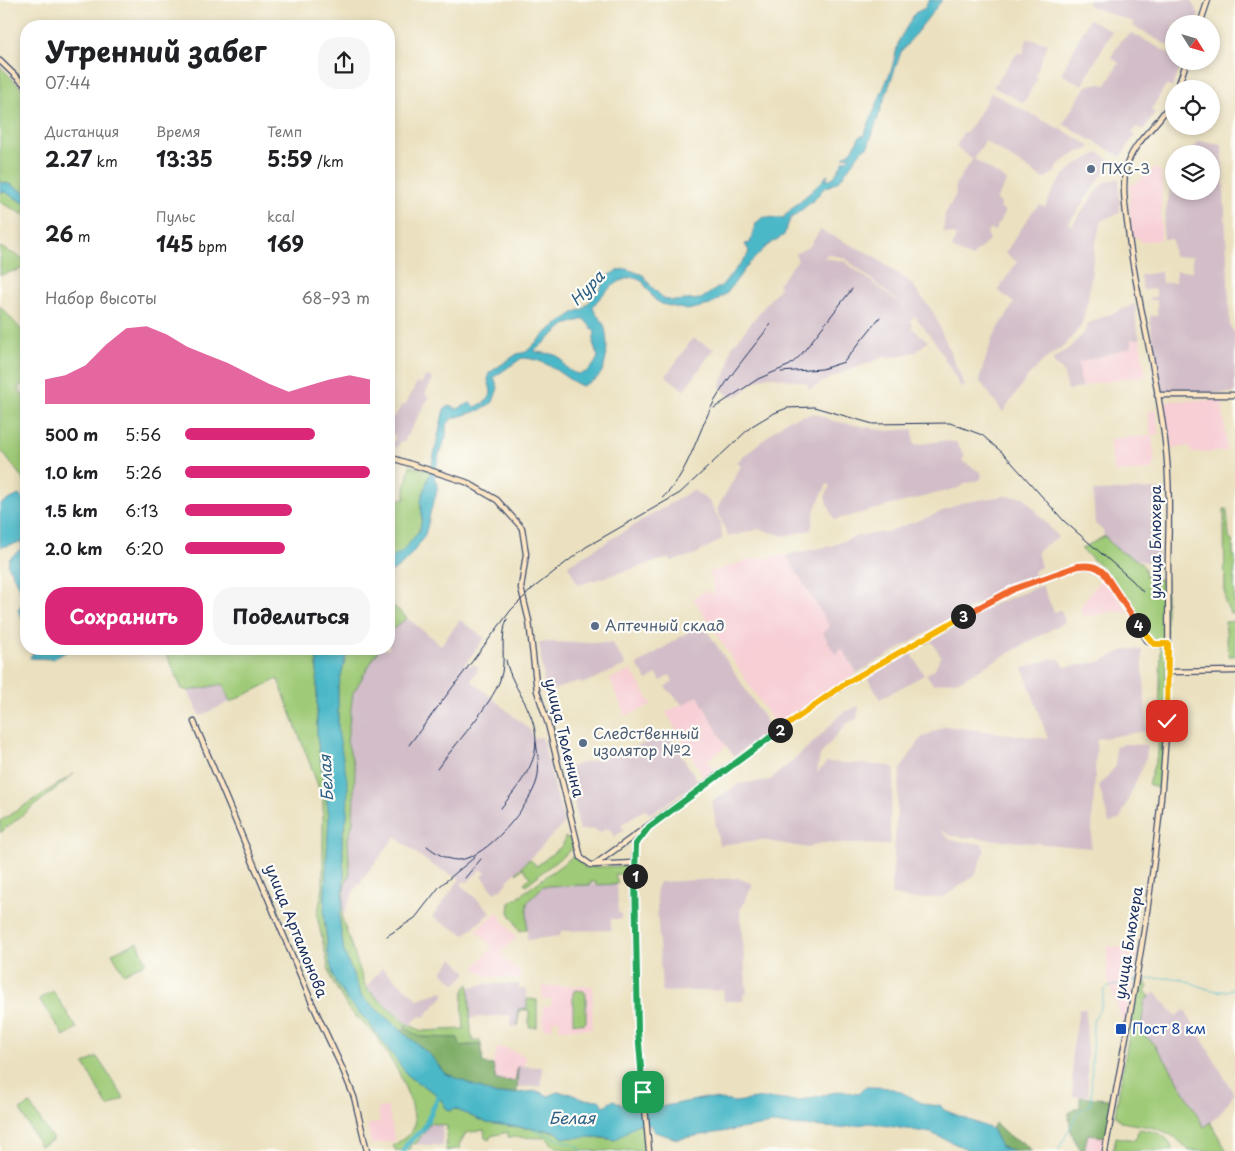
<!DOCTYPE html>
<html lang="ru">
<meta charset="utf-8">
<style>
:root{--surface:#fff;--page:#f6f6f6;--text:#202124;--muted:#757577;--accent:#db2777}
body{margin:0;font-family:"Playpen Sans",sans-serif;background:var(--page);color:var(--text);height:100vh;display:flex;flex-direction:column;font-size:19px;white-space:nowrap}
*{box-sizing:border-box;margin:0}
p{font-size:16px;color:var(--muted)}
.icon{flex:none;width:28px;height:28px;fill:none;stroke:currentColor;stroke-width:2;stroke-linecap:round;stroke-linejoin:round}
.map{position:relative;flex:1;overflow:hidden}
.sheet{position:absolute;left:20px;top:20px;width:375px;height:635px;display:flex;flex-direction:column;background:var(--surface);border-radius:20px;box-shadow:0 2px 8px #0003}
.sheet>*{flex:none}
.needle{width:32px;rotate:127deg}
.buttons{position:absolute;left:1165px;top:15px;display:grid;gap:10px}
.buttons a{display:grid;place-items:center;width:55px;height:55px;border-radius:50%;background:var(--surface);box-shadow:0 2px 8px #0003;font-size:25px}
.pin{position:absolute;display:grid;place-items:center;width:42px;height:42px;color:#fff;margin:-21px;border-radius:10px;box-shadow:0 2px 8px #0006}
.km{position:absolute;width:25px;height:25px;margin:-12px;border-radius:50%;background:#222;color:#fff;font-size:14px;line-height:25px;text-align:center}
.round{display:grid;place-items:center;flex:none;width:52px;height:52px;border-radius:20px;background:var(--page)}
.headline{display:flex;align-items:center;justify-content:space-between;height:85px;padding:0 25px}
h1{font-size:28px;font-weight:700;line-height:38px}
.metrics{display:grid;grid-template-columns:repeat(3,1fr);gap:8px;height:85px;padding:5px 25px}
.metrics div{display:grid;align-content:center}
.metrics b{font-size:21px;font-weight:700}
.metrics small{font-size:14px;font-weight:400}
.metrics p{font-size:14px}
.chart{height:140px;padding:10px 25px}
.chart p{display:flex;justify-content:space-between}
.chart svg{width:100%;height:90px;margin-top:5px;fill:var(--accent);opacity:.7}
.primary-button{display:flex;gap:10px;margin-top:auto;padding:10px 25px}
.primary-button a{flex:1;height:58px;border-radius:20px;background:var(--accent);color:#fff;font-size:20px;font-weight:700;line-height:58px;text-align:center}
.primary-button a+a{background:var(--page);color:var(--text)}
ul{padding:0 25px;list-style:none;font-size:16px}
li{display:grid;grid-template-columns:80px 60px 1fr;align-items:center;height:38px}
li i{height:12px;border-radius:6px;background:var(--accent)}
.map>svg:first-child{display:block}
.built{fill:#f7cfd5}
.industrial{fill:#d2bdc8;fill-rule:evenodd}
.green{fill:#9fca77;stroke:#5d7c6a}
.forest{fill:#7fae68;stroke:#4d6e63}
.water{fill:#4cb8c8;stroke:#347493;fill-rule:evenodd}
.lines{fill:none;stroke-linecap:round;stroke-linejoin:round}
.stream{stroke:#4cb8c8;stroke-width:1}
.river{stroke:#4cb8c8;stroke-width:5}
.secondary-casing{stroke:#3a4a6d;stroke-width:7}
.secondary{stroke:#fce6c4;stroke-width:4.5}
.rail{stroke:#1b2f5e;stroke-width:1}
.split-1-casing{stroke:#fff;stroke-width:10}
.split-2-casing{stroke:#fff;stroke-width:10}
.split-3-casing{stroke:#fff;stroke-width:10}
.split-4-casing{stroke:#fff;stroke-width:10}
.split-5-casing{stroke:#fff;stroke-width:10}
.split-1{stroke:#22a559;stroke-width:6}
.split-2{stroke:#22a559;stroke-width:6}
.split-3{stroke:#f5b400;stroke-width:6}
.split-4{stroke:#f0652b;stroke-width:6}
.split-5{stroke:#f5b400;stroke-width:6}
.service-dot{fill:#5c6f8a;stroke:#fdfcf7;stroke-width:2}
.transit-dot{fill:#1a4fb4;stroke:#fdfcf7;stroke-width:2}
.labels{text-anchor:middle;stroke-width:4.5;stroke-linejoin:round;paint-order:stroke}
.service-label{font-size:15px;fill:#4e5e75;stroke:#fdfcf7;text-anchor:start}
.street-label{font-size:15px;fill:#1b2f5e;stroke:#fdfcf7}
.transit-label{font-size:15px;fill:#164399;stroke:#fdfcf7;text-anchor:start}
.water-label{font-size:16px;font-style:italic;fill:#2c5f83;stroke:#fdfcf7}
</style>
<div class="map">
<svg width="1235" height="1151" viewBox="0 0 1235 1151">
<rect width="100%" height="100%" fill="#fdfcf7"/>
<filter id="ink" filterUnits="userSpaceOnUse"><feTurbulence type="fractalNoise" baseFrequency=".02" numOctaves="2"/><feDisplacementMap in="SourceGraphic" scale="10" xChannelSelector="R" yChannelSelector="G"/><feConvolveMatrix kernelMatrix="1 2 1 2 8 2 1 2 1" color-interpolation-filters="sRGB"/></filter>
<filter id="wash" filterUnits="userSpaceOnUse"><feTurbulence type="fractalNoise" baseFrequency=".0096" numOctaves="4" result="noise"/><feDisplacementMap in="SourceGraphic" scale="20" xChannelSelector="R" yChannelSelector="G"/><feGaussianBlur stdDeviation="1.12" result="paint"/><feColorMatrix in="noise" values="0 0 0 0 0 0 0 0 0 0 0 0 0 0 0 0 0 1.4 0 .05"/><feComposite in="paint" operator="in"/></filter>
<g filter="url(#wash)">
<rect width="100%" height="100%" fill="#ebe1c0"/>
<path class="built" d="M1156 167 1161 172 1162 181 1161 240 1140 242V238H1131L1129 187Z
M1131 339H1140L1146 376 1090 384 1082 388 1077 363 1132 347Z
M1222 400 1227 451 1192 453 1189 446 1171 448 1164 401Z
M1156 410 1159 434 1152 435 1155 463 1153 464V470L1114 472 1109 439 1151 435 1147 411Z
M786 555 831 628 834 653 842 649 857 673 777 728 693 598 706 591 715 594 710 572 748 560Z
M1103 576 1129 614 1116 611 1091 616 1082 615 1080 607Z
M631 670 652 705 625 716 610 679Z
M698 696 726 746 708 760 714 769 704 778 666 712Z
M497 912 516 938 502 952 506 961 516 968 522 979 486 976 474 968 492 947 476 930Z
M1107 946 1138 949 1125 1028 1107 978Z
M542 986H593L592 1029H559V1020H553L552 1029H543V1006H551V999H543Z
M498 1047 506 1048 525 1056V1065L518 1067 515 1081 496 1080 492 1067Z
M388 1107 395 1141 371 1145 367 1125 380 1122 378 1108Z
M1088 1134 1103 1137 1107 1134 1102 1149 1084 1151Z"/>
<path class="industrial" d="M1089 0H1191L1199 15 1195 24H1174V49L1133 26V22L1087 5Z
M1089 19 1112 31 1082 85 1061 74Z
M1132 33 1174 56V61H1183L1172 88 1166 85 1151 110 1155 112 1144 130 1137 127 1132 133 1135 135 1121 157 1063 124 1086 86 1098 83 1106 85 1119 63 1111 57 1121 40Z
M1027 39 1048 43 1035 76 1038 77 1024 103 993 87 1015 56 1018 53 1023 54Z
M991 93 1075 137 1089 145V149L1076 153 1059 164 1056 171 1044 179 985 141 974 159 1007 181 996 200 1000 203 1001 209 1005 211 995 231 991 229 987 232 990 240 975 253 972 258 952 248 956 235 943 232 945 214 956 194 955 185 973 159 956 147 963 132H967Z
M1198 141 1222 144 1230 326 1235 334V393L1163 394 1160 391 1150 323V316H1157V300H1150V297H1156V289L1143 290 1140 275 1161 272 1162 283 1175 282 1176 271H1193L1192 256 1174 257 1172 239H1164L1163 229 1170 188 1174 182V191H1211V154H1191Z
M1099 153 1112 161 1069 223 1072 225 1103 183 1119 178 1120 213 1102 220 1095 245 1088 300 1081 326 1067 343 1042 362 1026 379 1003 412 979 380 992 339 1014 303 998 290 1017 262 1005 253 1033 211 1040 205 1045 207 1053 190 1065 174 1079 163Z
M820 230 872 255 911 283 933 312 965 386 961 387 935 342 915 316 910 321 913 324 911 327 928 341 916 352 887 358 884 355 882 358 835 376 809 389 807 383 767 376 751 384 741 394 730 397 720 387 729 364 731 348 780 287 778 284 798 260 795 254 810 246ZM827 254 845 258 915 315 844 261 824 258Z
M1135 304 1136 324 1140 339H1131L1132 347 1078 363 1082 388 1068 390 1063 371 1054 364 1053 359 1069 348 1084 333 1089 323Z
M693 338 714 349 684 390 666 376Z
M426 375 433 379 425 394 429 397 404 442 401 441 397 448 391 445 396 437 389 431V420L392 416 395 417 402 404 405 406 417 382 421 384Z
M814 413 834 421 887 431 913 429 914 445 941 441 956 442 965 455 962 461 980 472 982 476 980 480 967 483 958 488 834 520 825 497 830 486 827 484 815 509 811 530 784 536 760 529 728 537 717 509 741 466 737 462 787 420Z
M1160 489 1161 503H1154L1152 513 1158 514 1159 543 1157 564H1153L1132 558 1116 549 1104 536 1103 531 1095 524 1093 491Z
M693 490 710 502 721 523 722 539 696 554 683 558 672 561 669 558 578 585 568 565Z
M1004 496 1024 497 1058 537 1037 551 1041 567 1033 571 1035 577 994 594 857 673 842 649 835 654 823 633 830 627 786 555 831 546 857 536 886 532 931 516 961 503Z
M1042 585 1054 612 1061 610 1065 622 960 680 933 684 926 674 934 670 941 656 931 641 995 604Z
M407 618 441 645 460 620 485 638 464 665H475L479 668 471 680 530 730 533 738 542 737 564 824 507 881 508 883 495 893 482 876 486 873 481 869 467 883 464 881 461 885 491 912 465 935 432 917 460 879 432 865 395 837 355 889 342 918 345 883 350 874 348 840 353 822 355 768 347 741 353 693 378 651 377 649H389V632Z
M702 623 772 730 734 756 724 743 698 696 683 705 665 687 673 681 670 675 661 681 657 674 647 680 637 665Z
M539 642 612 643 626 665 582 684 579 681 553 690 545 689Z
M909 649 924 675 880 699 866 676 880 666 884 668 889 665 888 662Z
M1127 649 1142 650 1147 731 1097 739 1091 848 952 836 940 830 951 840 982 844 985 851 975 875 944 897 910 899 891 894 900 770 921 738 945 726 1048 739 1023 668 1050 659H1059L1065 667 1099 662Z
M223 684 230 702 200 716 188 691Z
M859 706 857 719 847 723 820 755 817 773 827 762 891 766 895 769 890 817V845L820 843 808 848 761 840 719 845 712 801 739 784 770 780 816 740 842 713Z
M668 734 698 781 656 811 649 814 646 809 634 816 621 825 624 830 614 837 610 829H603V832H597L596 829 579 830 574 800 576 790 569 767 617 754Z
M1125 744 1148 745 1146 758 1120 819 1109 823 1099 786 1116 766 1115 746Z
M738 878 753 884 740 911 747 993 743 994 744 1001H724L723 990 662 992 656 888 660 882Z
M617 884 618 913H621V919H611V930L561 931 560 936 527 940V903L543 886Z
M453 958 467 973 456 984 442 972Z
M382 968 418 999 443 991 444 996 424 1017 420 1016 413 1022 412 1027 366 988Z
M487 984H519V989H526L527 1008 518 1009V1026L511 1027 510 1015 470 1018 469 987Z
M1155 992 1176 1016 1185 1010 1234 1094 1219 1115 1204 1127 1140 1034 1145 1000Z
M1079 1009H1086L1088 1096H1073L1072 1054Z
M518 1066 542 1067V1086L518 1087Z
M429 1123 442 1125 443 1146 416 1144Z"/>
<path class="green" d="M0 66 26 93V193L9 184 0 182Z
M0 192H5L26 204V216L0 202Z
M0 247 26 260V268L0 275Z
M0 306 26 335V382L18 387 26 401V483L0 449Z
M410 466 431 471 420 507 423 514 421 517 422 520C417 541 406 550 389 562V491L400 499H405V488Z
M1224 509H1227L1229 538 1233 542V555L1235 556 1234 614 1230 613 1225 603Z
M1105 536C1108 540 1112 545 1116 548 1128 558 1145 558 1146 576L1155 579H1166V639L1164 642 1151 639 1107 572 1081 549Z
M389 602 407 618 389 632Z
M1235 621V656H1229L1225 622Z
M1161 647 1166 648V656L1164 756 1160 790 1148 784 1158 753Z
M164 649H317V737L329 815 324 915 328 953 334 979 348 1001 370 1024 409 1077 438 1095 448 1111 455 1109 487 1123 615 1140C625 1135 631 1124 642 1124L645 1151H568L554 1146 546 1138 508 1137V1132L491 1136 489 1140 485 1138 484 1130 466 1133 459 1145 461 1148 446 1151 447 1126 430 1123 416 1144 411 1143 410 1149 396 1151 393 1146 411 1133 415 1124 412 1105 399 1073 374 1033 349 1010 331 979 317 916 323 888V799L278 679 230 702 223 684 188 691 182 689Z
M348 649H377L378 651 353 693 347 741 355 769 353 822 348 840 350 874 345 883 342 918 366 988 407 1024 422 1031 464 1029C464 1017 458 992 469 984L471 1033 473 1041 480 1040 481 1044 460 1046 458 1038 419 1037 406 1028V1025L402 1031 362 997 344 952 339 917 344 875 342 836 347 816 338 730V687Z
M74 774 0 833V821Z
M565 837 572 839 573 848 526 885 524 883 530 877 523 868 517 874 516 873 529 859 537 866 563 845Z
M575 855 585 867 627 866 630 868 631 875 615 874 618 884 596 885V882H590V885L543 886 527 903V929L520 931 509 912 510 903Z
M138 942 146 962 124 974 112 953Z
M1139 978 1144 979 1148 987 1145 991 1150 996 1145 1001 1140 1033C1157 1037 1194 1110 1204 1127L1210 1122 1227 1151H1189C1168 1126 1151 1128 1121 1122L1115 1114Z
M575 990 584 991 586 994V1022L583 1024 573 1023V993Z
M53 991 77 1028 64 1036 39 999Z
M527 999 537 1000V1027H529V1010H519L518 1026V1009L527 1008Z
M97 1057 124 1098 108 1107 84 1064Z
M30 1104 53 1140 40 1146 20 1110Z
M1139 1129C1156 1132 1168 1133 1173 1151H1113L1116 1137 1135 1140Z"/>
<path class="forest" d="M406 1028 420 1037 458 1038 460 1046 481 1044 483 1064 493 1065 496 1080 515 1081 518 1066 517 1092 496 1095 444 1073 431 1056 403 1032Z
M1080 1097 1109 1099 1112 1102 1107 1134 1103 1137 1088 1134 1084 1151H1082C1072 1139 1069 1128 1069 1113L1074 1108H1080Z
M995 1123 1013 1139 1024 1143 1032 1151H1015L1001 1147 992 1129Z"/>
<path class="water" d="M929 0H942L901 52 868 146 861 151 839 181 823 189 814 200 790 219 784 235 767 246 747 266 727 293 710 305 687 310 662 304 655 300 642 281 632 277C616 280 603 293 593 306 594 315 600 316 603 323 609 335 609 369 596 379 592 381 586 384 582 386 559 376 550 359 522 358L494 377 498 388 493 402 483 409 451 419 446 426V437L439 454 434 478C440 486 436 495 433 504 429 513 429 524 425 534 420 544 401 571 389 572V560L403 551 420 530 422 518 421 500 430 473 444 409 449 406 455 407V410L470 403 475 407C491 400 494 396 488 381L489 373 517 354 526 352 548 331 575 312 583 309 601 288 606 277 618 270 627 269 643 275 650 285 664 299 673 301 701 299 722 285 747 256 749 251 745 244 750 243 756 223 763 217 783 218C796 202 815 191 828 174L826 181 834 177 844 160H847L850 156 843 157 852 151 860 136 864 135 892 68 899 40 915 13 925 8ZM584 319 595 332 593 343 598 357C592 371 579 381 566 367 563 364 563 360 559 357 551 352 542 354 534 351L565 325Z
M0 182 9 184 26 193V204L5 192H0Z
M19 495 26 502V541L23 542 24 548 26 547V627L18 610 25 600 8 565 9 559 22 548V542L1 547 0 544V504Z
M38 649H71L53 659 30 658 32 654 39 652Z
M317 649H348L338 687V730L348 786 347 816 342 836 344 875 342 906 339 917 344 952 362 997 431 1056 444 1073 496 1095 537 1091 549 1096 557 1092 571 1094 582 1099 599 1100 604 1106 614 1100 622 1105 628 1103 632 1109 639 1111 706 1098 735 1102 763 1098 797 1101 840 1091 858 1094 865 1087C874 1087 885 1087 893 1089 910 1094 921 1108 940 1105L944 1110 992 1129 1001 1147 1015 1151H971L931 1133 870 1123 841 1128 772 1124 677 1139 655 1132 651 1125 639 1123 615 1140C598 1135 580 1138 563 1138L555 1131 487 1123 455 1109 448 1111 438 1095 409 1077 370 1024 348 1001 334 979 328 953 324 915 329 815 317 737Z"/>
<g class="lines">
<path class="stream" d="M1235 977V978
M532 1128 533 1130 579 1147 582 1151
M1058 1151 1078 1112 1091 1104 1093 1021 1101 1007 1104 990C1116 981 1165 976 1180 979 1197 983 1217 998 1235 988"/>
<path class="river" d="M404 1151 406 1145 424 1128 441 1091"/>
</g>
</g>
<g filter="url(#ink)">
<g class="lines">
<defs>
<path id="secondary" d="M1200 24 1208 0
M0 61 26 86
M1177 89 1187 61
M1157 395H1235
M389 457 466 482 497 500 522 528 526 554 521 588 529 621 537 691 548 724 581 858 591 865 634 863
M1168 672 1235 671
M194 722 312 1003 343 1070 354 1097 367 1151
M643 833 636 844 634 863 638 1031 649 1151
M594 865 809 709 861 674 1014 589 1078 566 1097 567 1107 577 1147 640 1157 645 1168 644
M1105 1151C1134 993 1166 835 1168 674 1169 636 1168 598 1168 560 1169 520 1170 480 1165 441 1157 373 1138 306 1129 238 1127 216 1121 191 1126 168 1133 140 1162 123 1174 97"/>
</defs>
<use href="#secondary" class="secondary-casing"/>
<use href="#secondary" class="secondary"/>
<path class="rail" d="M781 372 822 369 844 362 880 317
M714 408 758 379 790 365 800 356 852 289
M661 499C687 478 698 431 714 402 730 374 752 349 771 324
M409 745 511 610 532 589 586 547 680 493 752 426 772 414 787 408 814 407 873 424 950 423 982 435 1004 454 1064 521 1132 580 1143 592
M437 769C453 747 492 704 500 680 507 660 499 639 507 619
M501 808C530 771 549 750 525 703 518 689 509 676 506 660
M427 846C436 853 446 860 458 860 486 859 530 806 537 780 540 767 538 755 536 742
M465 878 481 859
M387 936 415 918 440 886 475 857"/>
</g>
</g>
<g class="lines" filter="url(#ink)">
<defs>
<path id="split-1" d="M635 876 638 1031 643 1092"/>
<path id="split-2" d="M635 876 636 844 649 827 780 730"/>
<path id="split-3" d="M780 730 846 683 963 616"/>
<path id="split-4" d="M963 616 1014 589 1078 566C1089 565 1096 565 1104 573L1138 625"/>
<path id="split-5" d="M1138 625 1154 644H1168L1167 721"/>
</defs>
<use href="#split-1" class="split-1-casing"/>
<use href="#split-2" class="split-2-casing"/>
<use href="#split-3" class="split-3-casing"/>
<use href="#split-4" class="split-4-casing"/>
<use href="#split-5" class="split-5-casing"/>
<use href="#split-1" class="split-1"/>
<use href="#split-2" class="split-2"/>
<use href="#split-3" class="split-3"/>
<use href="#split-4" class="split-4"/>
<use href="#split-5" class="split-5"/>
</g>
<g class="service-dot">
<circle cx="1091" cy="169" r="5"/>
<circle cx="595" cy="626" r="5"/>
<circle cx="583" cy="743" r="5"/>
</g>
<rect class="transit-dot" x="1115" y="1023" width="12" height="12" rx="2.5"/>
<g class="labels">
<g class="service-label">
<text x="1101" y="174">ПХС-3</text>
<text x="605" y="631">Аптечный склад</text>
<text x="593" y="739">Следственный<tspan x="593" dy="17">изолятор №2</tspan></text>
</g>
<g class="street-label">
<text transform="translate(1156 542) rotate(-90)" y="5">улица Блюхера</text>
<text transform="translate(564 738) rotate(76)" y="5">улица Тюленина</text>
<text transform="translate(296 931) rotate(68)" y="5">улица Артамонова</text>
<text transform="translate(1129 943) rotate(-81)" y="5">улица Блюхера</text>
</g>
<g class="transit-label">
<text x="1132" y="1034">Пост 8 км</text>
</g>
<g class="water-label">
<text transform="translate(587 288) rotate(-46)" y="6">Нура</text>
<text transform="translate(326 778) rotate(-93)" y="6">Белая</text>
<text x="572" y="1124">Белая</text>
</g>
</g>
</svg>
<div class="buttons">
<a><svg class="needle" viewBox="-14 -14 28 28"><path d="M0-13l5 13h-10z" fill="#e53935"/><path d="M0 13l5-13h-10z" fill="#757577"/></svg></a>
<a><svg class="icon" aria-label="locate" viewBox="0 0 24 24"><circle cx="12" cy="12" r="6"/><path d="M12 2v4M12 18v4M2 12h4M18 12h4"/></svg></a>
<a><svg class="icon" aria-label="layers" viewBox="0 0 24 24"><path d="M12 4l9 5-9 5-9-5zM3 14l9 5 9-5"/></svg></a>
</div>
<div class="pin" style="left:643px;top:1092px;background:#1e9e55"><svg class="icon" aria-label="arrive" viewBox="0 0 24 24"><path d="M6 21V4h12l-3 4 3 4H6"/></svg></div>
<div class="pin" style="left:1167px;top:721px;background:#d93025"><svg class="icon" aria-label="check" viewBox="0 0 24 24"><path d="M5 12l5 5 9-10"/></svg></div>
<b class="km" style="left:635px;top:876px">1</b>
<b class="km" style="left:780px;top:730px">2</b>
<b class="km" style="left:963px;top:616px">3</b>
<b class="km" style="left:1138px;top:625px">4</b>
<section class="sheet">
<div class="headline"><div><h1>Утренний забег</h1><p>07:44</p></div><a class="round"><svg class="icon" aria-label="share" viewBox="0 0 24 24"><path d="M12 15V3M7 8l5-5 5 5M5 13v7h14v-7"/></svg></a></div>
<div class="metrics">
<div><p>Дистанция</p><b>2.27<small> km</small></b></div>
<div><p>Время</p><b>13:35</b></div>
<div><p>Темп</p><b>5:59<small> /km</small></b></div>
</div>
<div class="metrics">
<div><b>26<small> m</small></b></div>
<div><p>Пульс</p><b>145<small> bpm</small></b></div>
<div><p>kcal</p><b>169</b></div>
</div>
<div class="chart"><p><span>Набор высоты</span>68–93 m</p>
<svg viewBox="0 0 160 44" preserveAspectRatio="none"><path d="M0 44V32L10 30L20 25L30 15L40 7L50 6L60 10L70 16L80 20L90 24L100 29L110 34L120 38L130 35L140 32L150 30L160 32V44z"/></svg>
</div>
<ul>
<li><b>500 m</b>5:56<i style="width:70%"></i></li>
<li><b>1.0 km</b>5:26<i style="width:100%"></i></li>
<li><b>1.5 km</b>6:13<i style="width:58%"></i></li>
<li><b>2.0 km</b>6:20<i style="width:54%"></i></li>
</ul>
<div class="primary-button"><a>Сохранить</a><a>Поделиться</a></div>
</section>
</div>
